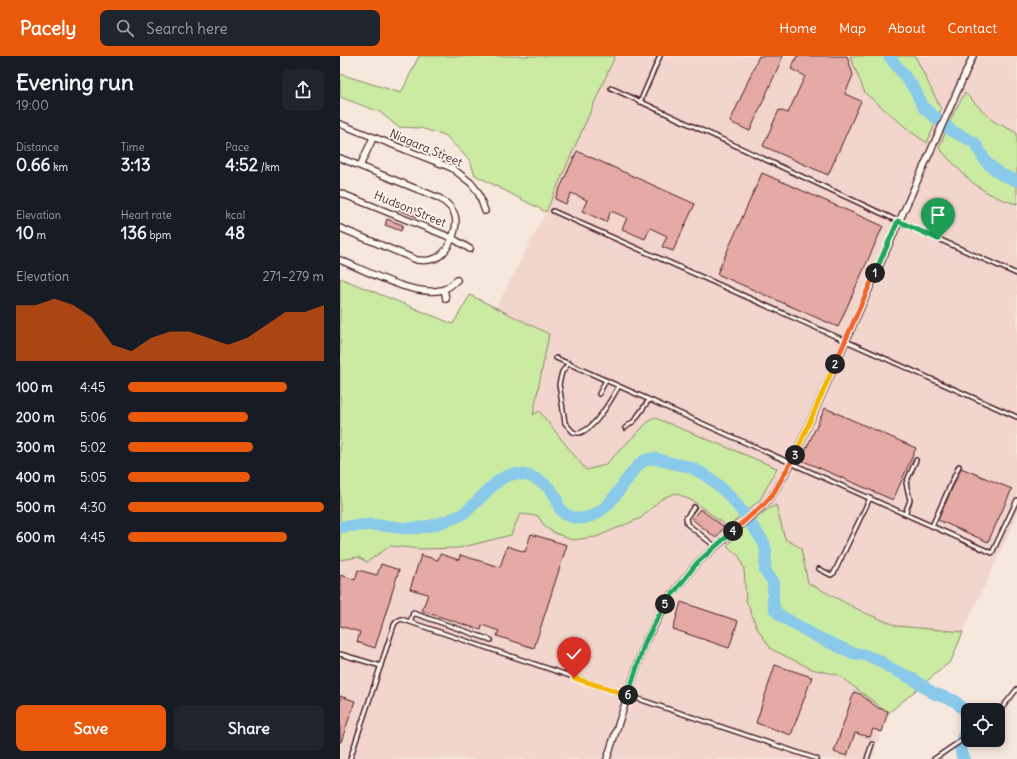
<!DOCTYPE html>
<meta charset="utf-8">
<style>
:root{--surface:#171b24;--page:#20242c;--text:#f1f3f6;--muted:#9ea1a6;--accent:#ea580c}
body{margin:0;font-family:Delius,sans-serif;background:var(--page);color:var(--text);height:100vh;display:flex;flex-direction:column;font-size:15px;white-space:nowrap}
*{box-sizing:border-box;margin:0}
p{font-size:13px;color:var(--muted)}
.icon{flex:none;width:22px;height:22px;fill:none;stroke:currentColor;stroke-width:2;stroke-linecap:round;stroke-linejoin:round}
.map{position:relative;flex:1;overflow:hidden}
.sheet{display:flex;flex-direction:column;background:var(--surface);width:340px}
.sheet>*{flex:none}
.tools{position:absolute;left:621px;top:647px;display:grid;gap:8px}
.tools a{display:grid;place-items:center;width:44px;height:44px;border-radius:8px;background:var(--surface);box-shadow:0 2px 10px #0003;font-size:20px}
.pin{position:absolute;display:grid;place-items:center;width:34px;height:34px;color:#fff;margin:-41px -17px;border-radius:50% 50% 50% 0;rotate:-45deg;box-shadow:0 0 4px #0007}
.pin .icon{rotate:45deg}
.km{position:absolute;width:20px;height:20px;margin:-10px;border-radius:50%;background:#222;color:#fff;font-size:11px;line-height:20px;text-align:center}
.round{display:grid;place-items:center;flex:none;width:42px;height:42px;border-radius:8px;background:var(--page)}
.summary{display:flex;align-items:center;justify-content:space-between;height:68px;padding:0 16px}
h1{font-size:22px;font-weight:800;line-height:30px}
.metrics{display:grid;grid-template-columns:repeat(3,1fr);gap:6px;height:68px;padding:4px 16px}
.metrics div{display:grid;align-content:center}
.metrics b{font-size:17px;font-weight:800}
.metrics small{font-size:11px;font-weight:400}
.metrics p{font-size:11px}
.chart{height:112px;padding:8px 16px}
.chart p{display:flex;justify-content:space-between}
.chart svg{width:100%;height:72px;margin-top:4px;fill:var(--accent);opacity:.7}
.action{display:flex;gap:8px;margin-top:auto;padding:8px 16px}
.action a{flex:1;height:46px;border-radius:8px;background:var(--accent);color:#fff;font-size:16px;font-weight:800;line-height:46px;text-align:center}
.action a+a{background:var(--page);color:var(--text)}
ul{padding:0 16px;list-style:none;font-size:13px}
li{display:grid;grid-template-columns:64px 48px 1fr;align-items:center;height:30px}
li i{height:10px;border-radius:5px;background:var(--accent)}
header{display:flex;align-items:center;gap:24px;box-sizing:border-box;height:56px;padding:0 20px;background:var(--accent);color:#fff}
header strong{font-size:19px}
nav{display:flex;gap:22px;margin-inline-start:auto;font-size:14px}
.search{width:280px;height:36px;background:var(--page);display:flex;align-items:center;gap:10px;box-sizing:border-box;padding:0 14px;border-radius:8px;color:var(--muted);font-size:15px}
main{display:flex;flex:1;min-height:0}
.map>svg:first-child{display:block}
.built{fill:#f2d5cd}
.green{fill:#cbeba3;stroke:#8a8567}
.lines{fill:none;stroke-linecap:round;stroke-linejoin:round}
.river{stroke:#89c9ea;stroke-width:12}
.building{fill:#e5aaa4;stroke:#4a1f2b}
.service-casing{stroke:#4a1f2b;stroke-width:6}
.minor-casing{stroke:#4a1f2b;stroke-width:8}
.service{stroke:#fbf7ec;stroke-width:3}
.minor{stroke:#fbf7ec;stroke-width:5.5}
.split-1-casing{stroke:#fff;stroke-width:8}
.split-2-casing{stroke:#fff;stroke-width:8}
.split-3-casing{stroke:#fff;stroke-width:8}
.split-4-casing{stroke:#fff;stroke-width:8}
.split-5-casing{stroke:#fff;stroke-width:8}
.split-6-casing{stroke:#fff;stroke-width:8}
.split-7-casing{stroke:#fff;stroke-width:8}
.split-1{stroke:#22a559;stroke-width:5}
.split-2{stroke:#f0652b;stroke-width:5}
.split-3{stroke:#f5b400;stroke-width:5}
.split-4{stroke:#f0652b;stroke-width:5}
.split-5{stroke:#22a559;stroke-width:5}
.split-6{stroke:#22a559;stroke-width:5}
.split-7{stroke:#f5b400;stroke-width:5}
.labels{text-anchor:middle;stroke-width:3.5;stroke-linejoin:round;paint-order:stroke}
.street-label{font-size:12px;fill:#4a1f2b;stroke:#fbf7ec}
</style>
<header>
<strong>Pacely</strong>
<div class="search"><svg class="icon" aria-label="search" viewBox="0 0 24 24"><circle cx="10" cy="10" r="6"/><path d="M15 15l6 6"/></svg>Search here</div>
<nav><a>Home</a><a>Map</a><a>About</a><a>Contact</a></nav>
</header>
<main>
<section class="sheet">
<div class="summary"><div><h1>Evening run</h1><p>19:00</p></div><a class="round"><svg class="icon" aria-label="share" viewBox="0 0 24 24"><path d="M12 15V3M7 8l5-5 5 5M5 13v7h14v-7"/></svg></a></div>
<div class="metrics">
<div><p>Distance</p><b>0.66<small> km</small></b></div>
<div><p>Time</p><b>3:13</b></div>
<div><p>Pace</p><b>4:52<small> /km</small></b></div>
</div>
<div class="metrics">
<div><p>Elevation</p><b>10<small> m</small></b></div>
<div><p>Heart rate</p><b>136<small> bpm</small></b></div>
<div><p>kcal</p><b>48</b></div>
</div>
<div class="chart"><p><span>Elevation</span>271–279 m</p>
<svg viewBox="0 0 160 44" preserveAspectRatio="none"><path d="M0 44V10L10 10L20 6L30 10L40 18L50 34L60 38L70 30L80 26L90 26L100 30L110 34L120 30L130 22L140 14L150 14L160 10V44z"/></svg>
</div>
<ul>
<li><b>100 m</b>4:45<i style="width:81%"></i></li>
<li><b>200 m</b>5:06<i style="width:61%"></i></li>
<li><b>300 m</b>5:02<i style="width:64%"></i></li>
<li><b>400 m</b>5:05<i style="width:62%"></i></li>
<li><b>500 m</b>4:30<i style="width:100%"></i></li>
<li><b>600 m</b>4:45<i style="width:81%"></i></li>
</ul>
<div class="action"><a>Save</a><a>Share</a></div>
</section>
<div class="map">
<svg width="677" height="703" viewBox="0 0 677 703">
<rect width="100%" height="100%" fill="#f7e8de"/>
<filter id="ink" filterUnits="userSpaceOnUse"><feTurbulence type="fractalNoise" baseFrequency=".025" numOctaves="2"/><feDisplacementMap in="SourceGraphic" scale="8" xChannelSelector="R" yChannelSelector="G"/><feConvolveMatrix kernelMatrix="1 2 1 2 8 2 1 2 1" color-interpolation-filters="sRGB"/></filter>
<g filter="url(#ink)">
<path class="built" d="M275 0H510L525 37 571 76 587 87 601 53 575 0H677V77L653 65 625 37 613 58 599 92 677 148V460L623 576 557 570 523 556 468 527 461 492 445 483 435 449 428 453 396 480 387 490 399 500 404 513 406 544 417 572 472 613 498 619 538 649 546 659 532 703H0V504L18 501 27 506 50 490 82 493 119 492 179 458 198 460 205 471 301 462 321 443 335 437 353 445 388 470 313 361 265 409 246 414 199 355 193 360 209 278 156 252 206 156Z"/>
<path class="green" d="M79 0H275L206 156 135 119 130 105 105 79 80 72 58 71 40 56 0 41V18L61 37Z
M510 0H575L601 53 587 87 571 76 525 37Z
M625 37 653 65 677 77V148C638 138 625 120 599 92L613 58Z
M0 222 113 268 130 239 209 278 193 359 199 355 246 414 265 409 313 361 437 412 420 444 388 471 353 445 335 437 321 443 301 462 256 481 232 484 215 477 205 471 198 460 180 458 171 479 119 492 82 493 50 490 27 506 18 501 0 504Z
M436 449 445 483 461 492 468 527 523 556 557 570 623 576 611 605 546 659 538 649 498 619 472 613 431 593 417 572 406 544 404 513 399 500 387 490C400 475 417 458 436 449Z"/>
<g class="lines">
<path class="river" d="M549 0 574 32 584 52 612 75 635 87 646 106 660 118 677 125
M0 471C11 470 22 469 33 469 43 469 53 471 63 472 83 474 101 467 119 460 138 451 155 417 177 418 191 418 210 428 216 442 218 445 217 448 219 451 224 460 234 463 244 462 272 458 284 420 302 406 312 399 320 404 331 407 338 409 347 409 354 413 386 428 405 459 424 487L426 495 425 515 433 525V546L435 554 441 560 477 581 513 597 525 599 538 604 552 613 573 623 593 637 615 645 624 654 628 662
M625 703C614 693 626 677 628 666"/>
</g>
<path class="building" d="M419 0H443L410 75 390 66Z
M457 0H507L513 19 505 38 521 45 488 119 423 90 439 54 448 57 465 20 451 13Z
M237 95 355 148 333 195 322 191 327 180 310 172 305 183 282 173 287 162 271 155 266 166 242 155 247 144 231 137 226 148 215 143Z
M422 117 543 170 498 271 377 218Z
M62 147 80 155 76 161 59 154Z
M47 163 63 169 61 175 45 169Z
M485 352 576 392 553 444 461 404Z
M621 412 672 433 648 486 598 464Z
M360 453 384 471 376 482 352 463Z
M191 478 227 489 194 592 157 580 159 575 142 569 141 574 82 555 88 538 70 533 81 499 98 504 100 498 119 504 120 499 160 511 167 490 185 496Z
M41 508 59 514 35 592 17 586 20 576 0 570V519L15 524 18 514 37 519Z
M341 546 398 565 389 592 333 573Z
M435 609 472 621 451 679 416 667Z
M514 636 520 638 538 652 548 655 542 676 533 673 530 681 515 677 507 700 494 696Z
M0 640 15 645 1 686H0Z"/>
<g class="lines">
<defs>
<path id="service" d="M271 32 558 165 677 218
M300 46 320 0
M213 155 677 361
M216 302 652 497 677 444
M229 307 222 316 219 328 225 367 233 376C236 377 239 378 242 376 257 370 271 343 279 330
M259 338 266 324
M285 372 294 365 309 344
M354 451 346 462 347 468 376 491
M565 458 570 444 566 427 576 404
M592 470 619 410
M479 513 491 519 494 517 530 442
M70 566 73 557 151 584
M0 598 41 610
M658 657 677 633
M10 703 54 569 56 566 61 563 477 703
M527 703 532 688
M594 703 628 680"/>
<path id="minor" d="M0 68 112 112 131 127 138 136 145 155
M0 102 99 142C105 146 111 150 114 157 120 169 110 191 101 199 94 205 85 205 77 204L0 172
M97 106 100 99
M20 110 33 82
M0 137 112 182 130 193
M0 204C27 215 74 241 102 234 108 232 113 228 117 224
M104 233 106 243
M267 703 305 586 330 541 357 507 424 449 433 438 451 408 633 0"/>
</defs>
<use href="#service" class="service-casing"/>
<use href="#minor" class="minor-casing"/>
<use href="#service" class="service"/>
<use href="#minor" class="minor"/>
</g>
</g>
<g class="lines" filter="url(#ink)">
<defs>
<path id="split-1" d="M535 217 558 165 598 183"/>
<path id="split-2" d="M495 308 535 217"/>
<path id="split-3" d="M455 399 495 308"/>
<path id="split-4" d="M393 475 424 448 433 438 455 399"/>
<path id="split-5" d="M325 548 357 507 393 475"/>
<path id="split-6" d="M288 639 305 586 325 548"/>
<path id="split-7" d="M234 622 288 639"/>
</defs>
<use href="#split-1" class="split-1-casing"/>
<use href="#split-2" class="split-2-casing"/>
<use href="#split-3" class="split-3-casing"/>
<use href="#split-4" class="split-4-casing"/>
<use href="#split-5" class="split-5-casing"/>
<use href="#split-6" class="split-6-casing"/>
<use href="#split-7" class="split-7-casing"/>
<use href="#split-1" class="split-1"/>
<use href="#split-2" class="split-2"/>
<use href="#split-3" class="split-3"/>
<use href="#split-4" class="split-4"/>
<use href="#split-5" class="split-5"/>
<use href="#split-6" class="split-6"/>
<use href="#split-7" class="split-7"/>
</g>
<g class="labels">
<g class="street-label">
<text transform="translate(86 92) rotate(23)" y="4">Niagara Street</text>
<text transform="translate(70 153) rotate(22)" y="4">Hudson Street</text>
</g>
</g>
</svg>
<div class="tools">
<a><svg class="icon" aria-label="locate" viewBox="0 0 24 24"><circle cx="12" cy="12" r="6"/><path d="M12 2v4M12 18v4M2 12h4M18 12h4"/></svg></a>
</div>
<div class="pin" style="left:598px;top:183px;background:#1e9e55"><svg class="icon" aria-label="arrive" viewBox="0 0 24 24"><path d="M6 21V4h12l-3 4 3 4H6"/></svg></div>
<div class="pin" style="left:234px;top:622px;background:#d93025"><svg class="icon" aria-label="check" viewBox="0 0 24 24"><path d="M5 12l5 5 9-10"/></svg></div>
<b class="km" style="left:535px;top:217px">1</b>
<b class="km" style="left:495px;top:308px">2</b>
<b class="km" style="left:455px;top:399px">3</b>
<b class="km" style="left:393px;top:475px">4</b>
<b class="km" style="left:325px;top:548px">5</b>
<b class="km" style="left:288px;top:639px">6</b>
</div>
</main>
